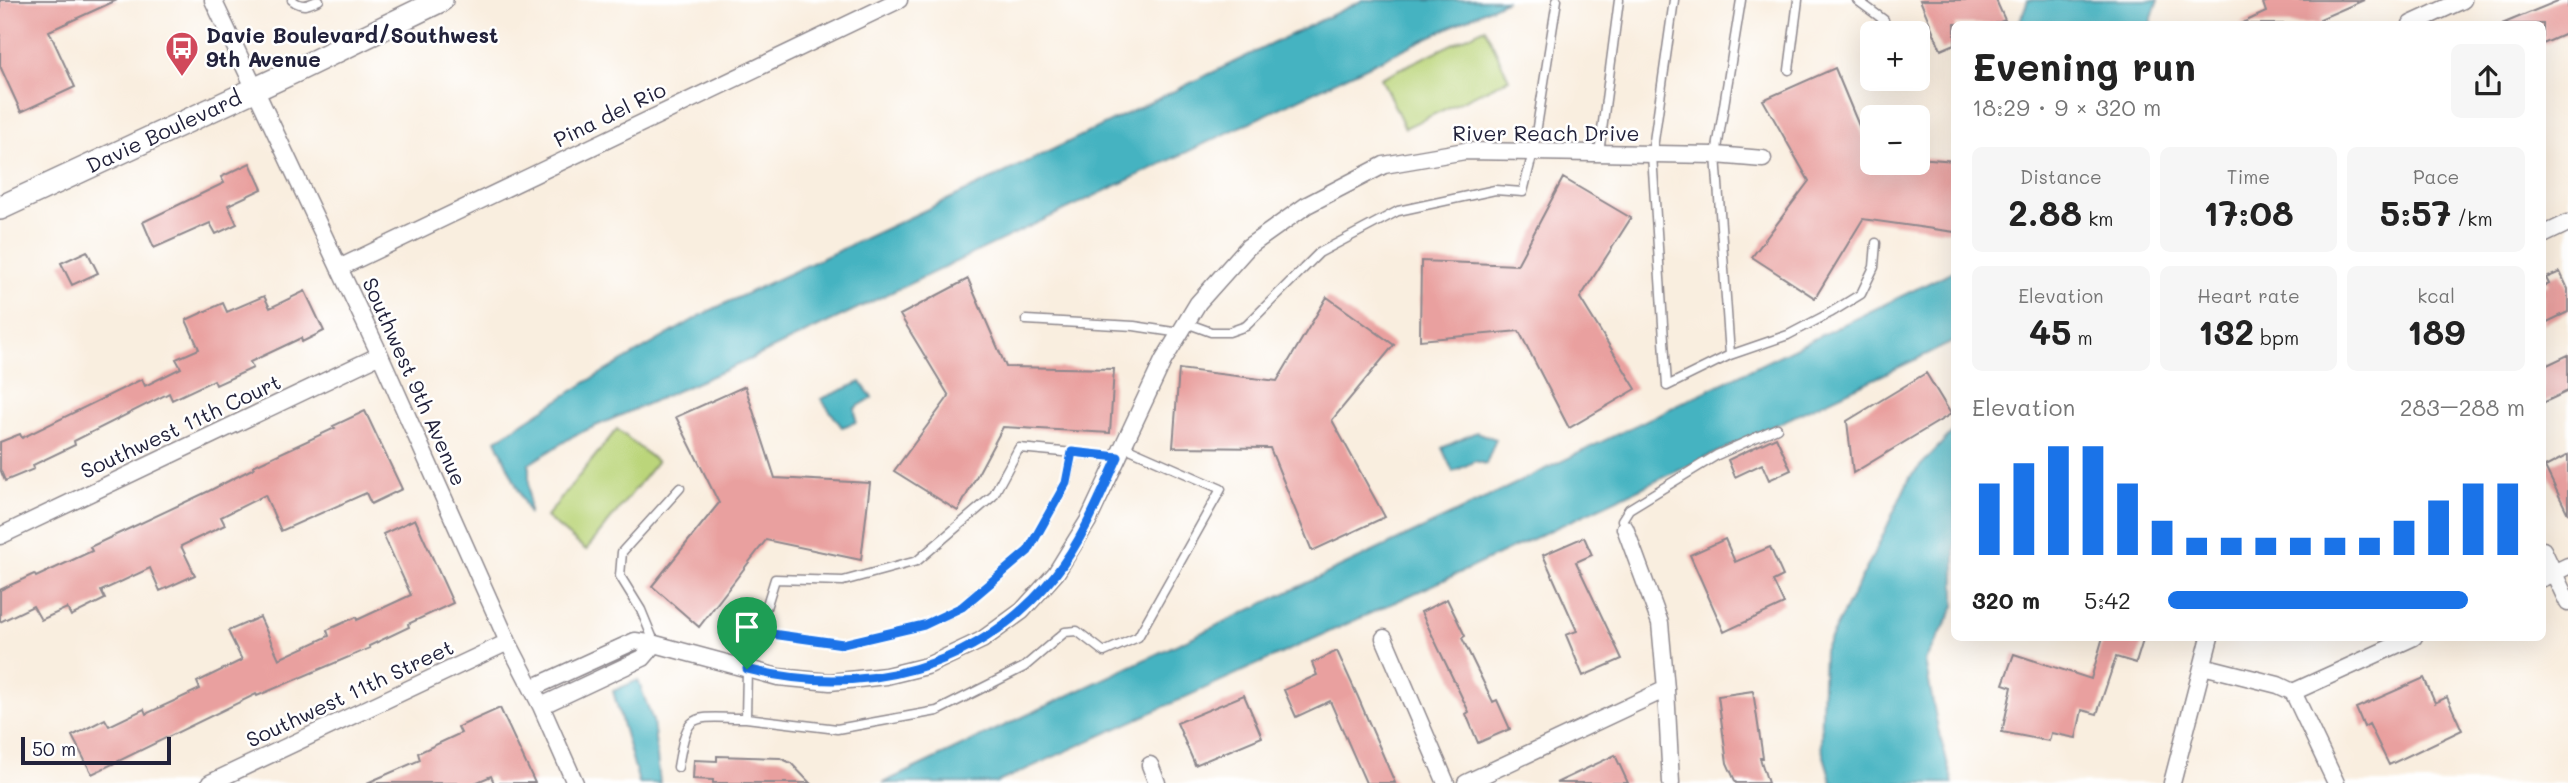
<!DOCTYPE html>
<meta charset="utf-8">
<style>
:root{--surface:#fff;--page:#f6f6f6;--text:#222;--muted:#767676;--accent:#1a73e8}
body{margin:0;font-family:Mali,sans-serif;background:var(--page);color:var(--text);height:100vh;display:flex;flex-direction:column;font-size:26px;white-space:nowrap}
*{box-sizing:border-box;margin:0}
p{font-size:23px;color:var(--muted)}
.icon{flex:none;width:38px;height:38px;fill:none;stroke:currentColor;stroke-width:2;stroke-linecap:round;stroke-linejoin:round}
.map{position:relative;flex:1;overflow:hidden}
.drawer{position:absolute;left:1951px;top:21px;width:595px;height:620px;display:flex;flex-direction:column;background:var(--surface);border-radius:10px;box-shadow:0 7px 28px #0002}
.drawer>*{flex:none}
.fabs{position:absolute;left:1860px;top:21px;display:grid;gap:14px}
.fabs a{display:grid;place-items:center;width:70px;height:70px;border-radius:10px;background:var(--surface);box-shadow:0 7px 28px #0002;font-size:35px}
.scale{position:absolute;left:21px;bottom:18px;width:150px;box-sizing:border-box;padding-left:7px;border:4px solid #22223b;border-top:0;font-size:19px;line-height:24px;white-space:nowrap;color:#22223b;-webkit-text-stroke:5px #fff;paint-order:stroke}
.pin{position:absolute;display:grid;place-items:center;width:60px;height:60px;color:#fff;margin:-72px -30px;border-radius:50% 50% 50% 0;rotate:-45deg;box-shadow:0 0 7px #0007}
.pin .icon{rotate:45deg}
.round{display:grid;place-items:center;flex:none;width:74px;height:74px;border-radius:10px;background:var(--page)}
.headline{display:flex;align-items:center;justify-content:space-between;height:119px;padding:0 21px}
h1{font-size:38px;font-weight:700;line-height:52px}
.stats{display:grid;grid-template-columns:repeat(3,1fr);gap:10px;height:119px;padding:7px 21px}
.stats div{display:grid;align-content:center;border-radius:10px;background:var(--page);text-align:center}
.stats b{font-size:35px;font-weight:700}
.stats small{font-size:19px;font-weight:400}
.stats p{font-size:19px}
.chart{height:196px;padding:14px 21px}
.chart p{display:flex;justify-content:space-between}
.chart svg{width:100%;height:126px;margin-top:7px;stroke:var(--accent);stroke-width:6}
ul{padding:0 21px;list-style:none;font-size:23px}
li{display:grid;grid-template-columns:112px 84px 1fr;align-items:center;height:52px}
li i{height:18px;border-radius:9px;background:var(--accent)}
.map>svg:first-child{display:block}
.green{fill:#bbd57a;stroke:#6e7c5a;stroke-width:2}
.water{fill:#45b3c1;stroke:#346a7e;stroke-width:2}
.building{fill:#e9a09f}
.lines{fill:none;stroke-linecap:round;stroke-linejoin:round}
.service-casing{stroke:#8e888d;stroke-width:11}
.minor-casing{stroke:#8e888d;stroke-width:19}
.secondary-casing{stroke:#8e888d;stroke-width:26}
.service{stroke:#fff;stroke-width:8}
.minor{stroke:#fff;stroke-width:16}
.secondary{stroke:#fff;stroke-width:23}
.route-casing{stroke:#fff;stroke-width:14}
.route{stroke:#1a73e8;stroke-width:9}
.labels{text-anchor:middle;stroke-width:5;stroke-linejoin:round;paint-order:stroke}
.poi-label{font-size:21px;font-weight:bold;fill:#22223b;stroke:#fff;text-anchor:start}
.street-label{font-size:21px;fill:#22223b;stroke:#fff}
</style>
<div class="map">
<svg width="2568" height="783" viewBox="0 0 2568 783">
<rect width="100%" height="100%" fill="#fff"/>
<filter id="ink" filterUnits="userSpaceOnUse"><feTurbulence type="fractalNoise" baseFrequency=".0143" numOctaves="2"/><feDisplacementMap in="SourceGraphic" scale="14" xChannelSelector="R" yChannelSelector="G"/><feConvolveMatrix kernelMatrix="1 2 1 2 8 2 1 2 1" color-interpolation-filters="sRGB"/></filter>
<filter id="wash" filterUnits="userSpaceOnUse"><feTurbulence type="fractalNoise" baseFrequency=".00686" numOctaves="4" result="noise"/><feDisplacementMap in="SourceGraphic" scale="28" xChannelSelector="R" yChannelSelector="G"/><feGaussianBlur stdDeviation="1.57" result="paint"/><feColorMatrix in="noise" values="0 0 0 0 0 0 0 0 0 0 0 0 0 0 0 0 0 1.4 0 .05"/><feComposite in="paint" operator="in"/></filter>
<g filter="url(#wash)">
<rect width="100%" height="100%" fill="#f9eedf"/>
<path class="green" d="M1485 28 1509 79 1405 128 1381 78Z
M617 429 657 462 586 550 546 517Z"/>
<path class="water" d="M1363 0H1507L751 359 575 435 529 464V514L496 440 588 381 707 312 977 186Z
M2028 0H2158L2150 24H2019Z
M1955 270V341L1468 569 996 783H883L1451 515Z
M861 382 872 398 855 408 856 422 842 427 821 399Z
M1955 429V607L1925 661 1938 729 1953 783H1832L1821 746 1824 650 1877 548 1910 477Z
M1476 432 1496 439 1486 464 1475 461 1453 472 1442 448Z
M638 680 653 721 660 783H639L613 691Z"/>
<g id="blocks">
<path class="building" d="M0 0H117L49 31 75 87 21 112 0 66Z
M1920 0H1996L2005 20 1995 24H1955V44L1941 50Z
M2271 0H2364L2320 19 2322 24H2240L2266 12 2263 3Z
M2560 0H2568V33L2543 44V24H2502Z
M1835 68 1872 157V163H1918V158L1955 161V232L1863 219 1815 298 1752 257 1809 181 1763 100Z
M250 163 262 189 228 205 237 224 216 234 210 223 154 248 143 222 224 183 221 177Z
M1563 178 1631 218 1580 298 1636 389 1569 428 1519 331 1420 340 1421 261 1517 265Z
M87 251 98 273 72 285 61 263Z
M2560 272 2568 289V312L2543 324V287L2549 284 2546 278Z
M968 279 1006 367 1114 369 1110 433 1003 427 958 511 894 471 949 396 900 315Z
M305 291 324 331 302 342 301 338 250 362 253 368 216 385 214 380 172 400 169 393 74 441 75 445 33 465 34 469 5 481 0 469V442L20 434 22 438 142 379 145 386 181 368 176 359 199 349 186 320 223 303 227 312 264 296 270 308Z
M1327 297 1394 345 1332 420 1385 517 1312 551 1270 448 1173 447 1179 369 1277 381Z
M2568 355V391L2543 403V367Z
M1926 373 1951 414 1853 473 1847 421Z
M745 386 775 478 870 483 861 560 766 540 699 627 652 586 719 503 676 417Z
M365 411 402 489 371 504 366 493 281 531 265 495 221 517 225 525 181 546 195 575 160 591 150 568 101 591 105 599 71 616 67 608 41 620 33 606 0 622V590L34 574 36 577 92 551 90 547 209 491 254 468 253 466 335 428 333 426Z
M1776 437 1791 470 1769 480 1762 464 1735 477 1728 460Z
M2568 455V514L2545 467Z
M415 519 453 603 408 624 409 627 369 646 370 648 257 696 256 694 92 774 72 736 105 719 109 726 144 709 146 714 200 689 197 682 242 660 228 631 260 617 279 659 329 636 327 630 356 617 357 620 411 595 383 534Z
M1584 537 1592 555 1576 562 1622 659 1583 676 1566 635 1577 631 1543 555Z
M1725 539 1735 562 1770 547 1783 576 1773 581 1784 604 1724 632 1690 555Z
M1447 599 1465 636 1462 638 1493 702 1497 700 1510 729 1478 743 1466 714 1469 712 1421 612Z
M2103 637H2144L2136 663 2116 657 2097 714 2082 710 2076 738 2051 733 2049 741 2002 732 2012 687 2003 684 2014 654 2091 679Z
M1337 651 1358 697 1395 783H1366L1330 701 1296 717 1284 690 1317 675 1312 663Z
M2424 678 2435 703 2447 697 2462 730 2389 765 2369 724 2364 727 2356 708Z
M1753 691 1763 758H1760L1768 783H1736L1727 763 1718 696Z
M1244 695 1262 737 1195 765 1177 723Z
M500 708 535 783H494L491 776 475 783H367L420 760 418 753 461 733 458 727Z
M1615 755 1628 783H1556Z
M717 756 780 758 791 763 810 783H713V780L693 779 694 760 717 761Z"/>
</g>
</g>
<g filter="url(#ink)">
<use href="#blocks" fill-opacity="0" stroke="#8e888d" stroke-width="2"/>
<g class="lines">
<defs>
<path id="service" d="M292 0C302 8 308 5 319 0
M1674 0 1652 155 1667 386 1730 355 1716 155 1741 0
M1857 0 1884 20
M1789 70 1798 0
M1599 153 1619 0
M1026 320 1134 326 1180 333
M1186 323 1211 332H1229L1246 326 1319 253 1398 211 1495 190 1523 192 1533 152 1557 0
M1730 355 1788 335 1830 313 1861 294 1874 267 1876 243
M1118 457 1019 448 993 496 917 561 843 581 775 579 747 669 746 718 837 729 937 711 1024 667 1065 632 1077 631 1104 652 1138 637 1221 489 1123 446
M1625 528 1622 520 1629 509 1717 455 1777 428
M759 632 843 644 924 625 962 607 1028 551 1066 483 1072 452
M655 644 641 610 620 576 622 552 680 488
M678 767C688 709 690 718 746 718"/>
<path id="minor" d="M213 0 380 355 508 642 541 706 575 783
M2411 24 2463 0
M2543 235 2568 223
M339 268 899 0
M1625 528 1660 623 1666 689 1671 783
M0 536 380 355
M2543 550 2568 603
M2543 578 2568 566
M1384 638 1446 783
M2203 666 2278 685 2293 692 2336 783
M532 688 635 641 655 644 778 677 830 682 886 676 927 666 982 640 1022 611 1056 573 1088 521 1163 361 1198 303 1248 247 1307 205 1384 165 1465 151 1716 155 1763 159
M2293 692 2414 637
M541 706 643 658 655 644
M1150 765 1157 783
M210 783 508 642
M1466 783 1666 689
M2172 783 2210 637"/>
<path id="secondary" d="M0 208 299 69 441 0"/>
</defs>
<use href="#service" class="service-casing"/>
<use href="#minor" class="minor-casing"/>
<use href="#secondary" class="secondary-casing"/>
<use href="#service" class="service"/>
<use href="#minor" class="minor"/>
<use href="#secondary" class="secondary"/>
</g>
</g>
<g class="lines" filter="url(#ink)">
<defs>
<path id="route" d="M1072 452 1118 457C1100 497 1082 541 1055 575 978 670 863 698 747 669L758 632 843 644 924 625 962 607 1028 551 1066 483Z"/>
</defs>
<use href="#route" class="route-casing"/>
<use href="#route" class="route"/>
</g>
<defs>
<symbol id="bus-pin" viewBox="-11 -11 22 30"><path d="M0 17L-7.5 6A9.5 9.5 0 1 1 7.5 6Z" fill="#d1495b" stroke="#fff"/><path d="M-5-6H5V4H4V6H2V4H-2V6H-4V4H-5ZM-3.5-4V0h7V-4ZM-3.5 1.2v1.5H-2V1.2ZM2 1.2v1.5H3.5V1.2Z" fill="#fff"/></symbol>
</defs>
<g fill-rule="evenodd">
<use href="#bus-pin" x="163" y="29" width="38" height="52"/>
</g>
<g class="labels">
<g class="poi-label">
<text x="206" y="43">Davie Boulevard/Southwest<tspan x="206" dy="24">9th Avenue</tspan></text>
</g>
<g class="street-label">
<text transform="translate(610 115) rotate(-26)" y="7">Pina del Rio</text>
<text transform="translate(164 132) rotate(-25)" y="7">Davie Boulevard</text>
<text x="1546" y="141">River Reach Drive</text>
<text transform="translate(414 382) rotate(66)" y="7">Southwest 9th Avenue</text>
<text transform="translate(181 427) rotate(-25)" y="7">Southwest 11th Court</text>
<text transform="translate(350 694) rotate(-25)" y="7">Southwest 11th Street</text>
</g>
</g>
</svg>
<div class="fabs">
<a>+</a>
<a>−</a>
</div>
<div class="scale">50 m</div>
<div class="pin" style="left:747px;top:669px;background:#1e9e55"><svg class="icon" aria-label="arrive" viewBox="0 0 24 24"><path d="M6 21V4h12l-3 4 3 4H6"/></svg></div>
<section class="drawer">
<div class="headline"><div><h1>Evening run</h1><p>18:29 · 9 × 320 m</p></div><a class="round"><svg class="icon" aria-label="share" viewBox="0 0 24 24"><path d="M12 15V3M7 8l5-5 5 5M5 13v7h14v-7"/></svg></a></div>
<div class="stats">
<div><p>Distance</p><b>2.88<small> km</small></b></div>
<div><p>Time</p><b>17:08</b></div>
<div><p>Pace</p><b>5:57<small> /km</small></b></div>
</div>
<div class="stats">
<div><p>Elevation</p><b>45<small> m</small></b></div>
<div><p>Heart rate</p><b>132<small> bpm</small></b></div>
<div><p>kcal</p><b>189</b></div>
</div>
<div class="chart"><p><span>Elevation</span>283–288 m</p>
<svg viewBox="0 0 160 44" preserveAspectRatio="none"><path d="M5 44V19M15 44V12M25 44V6M35 44V6M45 44V19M55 44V32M65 44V38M75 44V38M85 44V38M95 44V38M105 44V38M115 44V38M125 44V32M135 44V25M145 44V19M155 44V19"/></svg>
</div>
<ul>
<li><b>320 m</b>5:42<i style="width:84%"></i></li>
</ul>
</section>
</div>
